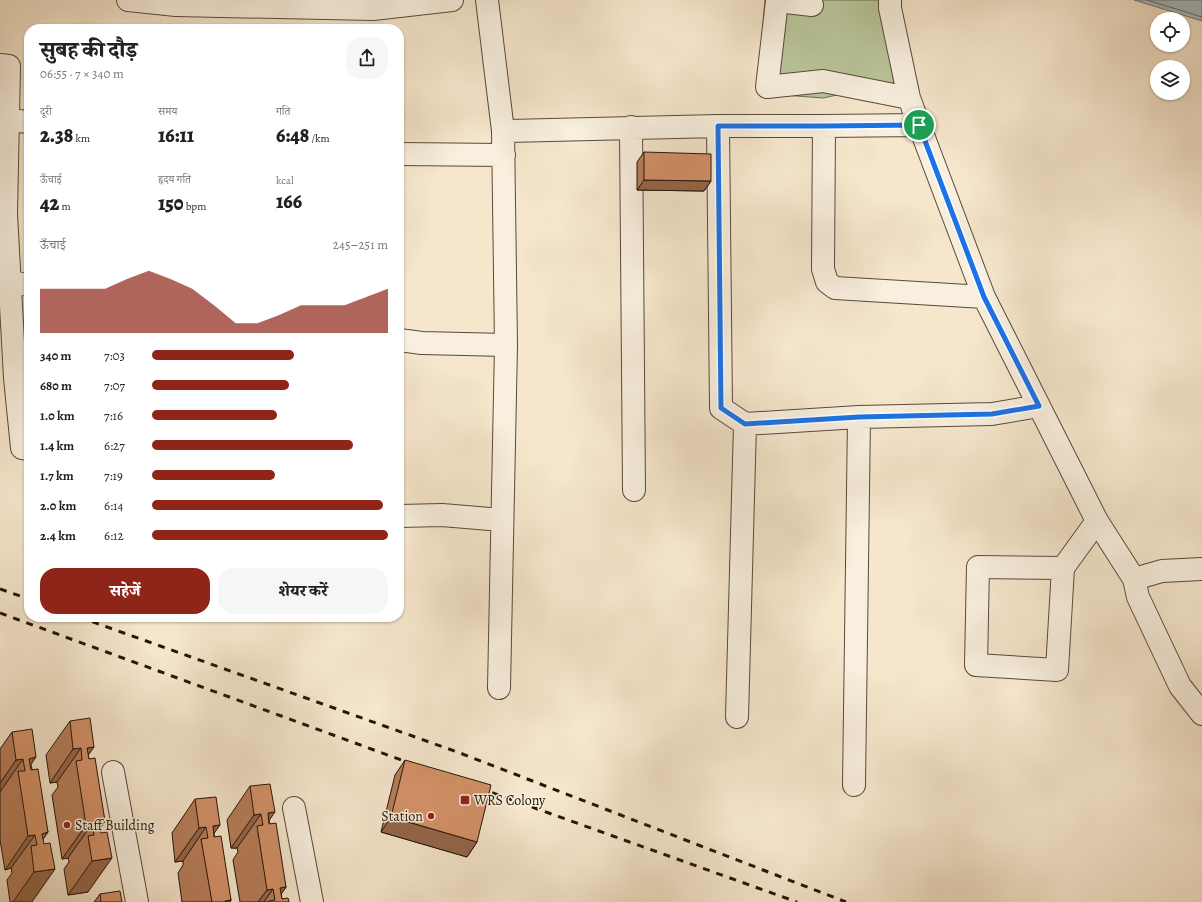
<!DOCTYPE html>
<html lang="hi">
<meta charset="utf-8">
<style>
:root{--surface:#fff;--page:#f6f6f6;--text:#222;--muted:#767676;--accent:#8f2418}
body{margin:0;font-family:Alegreya,"Noto Serif Devanagari",serif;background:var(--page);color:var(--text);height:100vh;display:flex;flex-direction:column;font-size:15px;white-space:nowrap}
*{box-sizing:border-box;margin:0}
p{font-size:13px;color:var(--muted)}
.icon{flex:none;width:22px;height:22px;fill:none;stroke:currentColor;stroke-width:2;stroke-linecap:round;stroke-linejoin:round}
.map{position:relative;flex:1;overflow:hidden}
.sheet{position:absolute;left:24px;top:24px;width:380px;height:598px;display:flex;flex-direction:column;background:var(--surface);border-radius:16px;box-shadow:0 1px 3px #0004}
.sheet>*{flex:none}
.buttons{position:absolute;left:1150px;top:12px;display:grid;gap:8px}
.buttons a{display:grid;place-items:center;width:40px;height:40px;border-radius:50%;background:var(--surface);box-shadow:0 1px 3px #0004;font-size:20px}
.pin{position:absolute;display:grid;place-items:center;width:34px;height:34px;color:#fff;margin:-17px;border:2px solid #fff;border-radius:50%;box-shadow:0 1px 4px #0007}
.round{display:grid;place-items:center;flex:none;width:42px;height:42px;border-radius:16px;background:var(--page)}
.overview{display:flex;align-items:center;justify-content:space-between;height:68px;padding:0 16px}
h1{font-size:22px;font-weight:800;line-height:30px}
.stats{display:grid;grid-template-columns:repeat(3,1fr);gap:6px;height:68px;padding:4px 16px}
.stats div{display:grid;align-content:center}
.stats b{font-size:20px;font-weight:800}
.stats small{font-size:11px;font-weight:400}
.stats p{font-size:11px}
.chart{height:112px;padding:8px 16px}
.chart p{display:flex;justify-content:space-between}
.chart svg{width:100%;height:72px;margin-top:4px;fill:var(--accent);opacity:.7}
.primary-button{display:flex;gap:8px;margin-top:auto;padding:8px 16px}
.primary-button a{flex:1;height:46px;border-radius:16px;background:var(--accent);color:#fff;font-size:16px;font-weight:800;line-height:46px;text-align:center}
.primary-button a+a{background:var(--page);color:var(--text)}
ul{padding:0 16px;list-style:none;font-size:13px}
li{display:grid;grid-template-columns:64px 48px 1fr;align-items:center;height:30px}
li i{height:10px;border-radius:5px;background:var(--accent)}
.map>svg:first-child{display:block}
.green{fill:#b9c69a;stroke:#6f6e52}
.water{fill:#a3bcc4;stroke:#71797a}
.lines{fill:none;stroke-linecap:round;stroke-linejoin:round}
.shore{stroke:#646867;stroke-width:1}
.minor-casing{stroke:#59493a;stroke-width:24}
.minor{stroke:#f8efde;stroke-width:22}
.rail{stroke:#25150a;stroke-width:3;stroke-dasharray:7 7;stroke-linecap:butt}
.wall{fill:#b57d59;stroke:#25150a}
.shaded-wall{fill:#946649;stroke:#25150a}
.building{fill:#d39168;stroke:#25150a}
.route-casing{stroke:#fff;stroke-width:8}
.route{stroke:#1a73e8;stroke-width:5}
.poi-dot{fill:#8f2418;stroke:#f8efde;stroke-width:1.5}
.labels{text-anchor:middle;stroke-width:3;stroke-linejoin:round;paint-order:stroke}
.poi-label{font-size:14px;fill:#25150a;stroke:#f8efde;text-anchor:start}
</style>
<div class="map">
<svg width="1202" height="902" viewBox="0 0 1202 902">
<rect width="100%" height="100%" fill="#f5e6cc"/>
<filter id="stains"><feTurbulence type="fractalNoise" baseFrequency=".005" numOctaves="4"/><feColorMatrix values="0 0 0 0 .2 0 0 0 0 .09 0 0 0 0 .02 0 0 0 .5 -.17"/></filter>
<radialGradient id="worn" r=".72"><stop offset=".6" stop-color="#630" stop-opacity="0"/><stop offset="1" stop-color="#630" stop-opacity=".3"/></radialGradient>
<path class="green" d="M765 0H898L902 81 823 98 757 93Z"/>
<path class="water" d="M1134 0H1202V21Z"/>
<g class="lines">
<path class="shore" d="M1147 0 1202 17"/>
<defs>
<path id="minor" d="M128 0 176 5 373 9 452 0
M487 0 503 131 506 345 499 688
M812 5 777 1 767 87 823 81 909 98 890 8V0
M0 65 9 66 6 214 15 378 22 448 29 449
M909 98 984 297 1097 521 1134 579 1138 597 1180 686 1202 714
M8 120 29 122
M718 126 721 408 745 424 859 417 992 414 1039 406
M824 126 823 269 827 282 835 288 984 297
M631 127 634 490
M503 131 718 126H824L919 125
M399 154 504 155
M9 282 29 285
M399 340 422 343 506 345
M399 516 442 515 502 520
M1063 568 1057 670 976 665 978 567 1063 568 1097 521
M1134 579 1162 571 1202 569
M737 717 745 424
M113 772 137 902
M854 785 859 417
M294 808 312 902"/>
</defs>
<use href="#minor" class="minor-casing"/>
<use href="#minor" class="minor"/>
<path class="rail" d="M0 589 29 599
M0 613 415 765
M79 617 460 753 846 902
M479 788 797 902"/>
</g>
<path class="wall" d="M644 152 711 181 704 191 637 190V162Z
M70 721 88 755 105 821 100 829 88 892 68 895 64 869 69 862 68 858 62 859 52 795 58 787 57 782 50 783 46 755Z
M12 732 31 765 48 832 43 839 32 902H10L7 880 12 873 11 868 5 870 0 840V749Z
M405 760 477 842 467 857 381 832 395 775Z
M250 786 269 820 286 887 281 894 282 899 289 902H240L233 860 238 852 237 848H231L227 820Z
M195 799 214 834 231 900 230 902H182L178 873 183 865V861L175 862 172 833Z
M100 894 122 902H94Z"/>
<path class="shaded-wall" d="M644 180 711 181 704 191 637 190Z
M94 747 78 770 87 748Z
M81 748 57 782 50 783 73 749Z
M36 757 20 781 25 771 29 759Z
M23 759 0 792V783L16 760Z
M275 812 258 836 268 813Z
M261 814 237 848H231L254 815Z
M391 817 477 842 467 857 381 832Z
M105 821 89 844 99 823Z
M92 824 68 858 62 859 86 825Z
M220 825 203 849 213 826Z
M206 827 183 861 175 862 199 828Z
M48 832 32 855 42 834Z
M35 835 11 868 5 870 28 836Z
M112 858 88 892 68 895 92 861Z
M55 869 32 902H13L34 872Z
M286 887 276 902 275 900 280 888Z
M273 889 264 902H258L267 890Z
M231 900 230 902H225V901Z"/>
<path class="building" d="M644 152 711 154V181L644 180Z
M90 718 94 747 87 748 89 759 95 758 105 821 99 823 101 833 107 832 112 858 92 861 88 836 94 835 92 824 86 825 76 761 82 760 81 748 73 749 70 721Z
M32 729 36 757 29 759 31 770 38 769 48 832 42 834 44 844 50 843 55 869 34 872 31 846 37 845 35 835 28 836 18 771H25L23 759 16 760 12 732Z
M405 760 491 785 477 842 391 817Z
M270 784 275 812 268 813 269 824 276 823 286 887 280 888 282 899 288 898 289 902H269V901L275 900 273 889 267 890 257 826 263 825 261 814 254 815 250 786Z
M216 797 220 825 213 826 214 837 221 836 231 900 225 901V902H212L201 839 208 838 206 827 199 828 195 799Z
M120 891 122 902H101L100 894Z"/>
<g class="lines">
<defs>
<path id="route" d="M919 125 984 297 1039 406 992 414 859 417 745 424 721 408 718 126H824Z"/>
</defs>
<use href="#route" class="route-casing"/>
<use href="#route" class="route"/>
</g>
<g class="poi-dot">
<rect x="460" y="795" width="10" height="10" rx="2"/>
<circle cx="431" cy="816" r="4"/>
<circle cx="67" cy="825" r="4"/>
</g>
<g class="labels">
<g class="poi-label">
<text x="474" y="805">WRS Colony</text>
<text x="423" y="821" text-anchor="end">Station</text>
<text x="75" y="830">Staff Building</text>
</g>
</g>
<rect width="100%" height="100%" filter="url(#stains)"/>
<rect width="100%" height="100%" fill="url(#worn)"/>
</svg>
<div class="buttons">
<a><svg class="icon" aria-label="locate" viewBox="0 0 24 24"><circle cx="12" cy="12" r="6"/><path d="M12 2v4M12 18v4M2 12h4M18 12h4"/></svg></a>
<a><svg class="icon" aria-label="layers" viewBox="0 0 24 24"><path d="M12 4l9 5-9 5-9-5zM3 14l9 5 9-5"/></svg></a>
</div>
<div class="pin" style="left:919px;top:125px;background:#1e9e55"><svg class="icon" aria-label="arrive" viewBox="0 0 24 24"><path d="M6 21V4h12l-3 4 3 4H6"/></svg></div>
<section class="sheet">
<div class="overview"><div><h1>सुबह की दौड़</h1><p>06:55 · 7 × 340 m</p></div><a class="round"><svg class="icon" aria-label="share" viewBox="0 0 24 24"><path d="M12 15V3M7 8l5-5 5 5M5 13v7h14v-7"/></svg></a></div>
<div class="stats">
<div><p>दूरी</p><b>2.38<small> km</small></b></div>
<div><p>समय</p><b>16:11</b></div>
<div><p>गति</p><b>6:48<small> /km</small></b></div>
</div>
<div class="stats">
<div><p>ऊँचाई</p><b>42<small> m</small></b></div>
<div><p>हृदय गति</p><b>150<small> bpm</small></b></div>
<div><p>kcal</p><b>166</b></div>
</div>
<div class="chart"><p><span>ऊँचाई</span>245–251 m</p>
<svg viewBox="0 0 160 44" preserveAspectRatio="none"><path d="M0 44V17L10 17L20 17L30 17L40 11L50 6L60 11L70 17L80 27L90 38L100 38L110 33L120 27L130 27L140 27L150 22L160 17V44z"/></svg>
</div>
<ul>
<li><b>340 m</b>7:03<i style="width:60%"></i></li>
<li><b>680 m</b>7:07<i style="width:58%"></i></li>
<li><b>1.0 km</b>7:16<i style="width:53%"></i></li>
<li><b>1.4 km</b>6:27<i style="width:85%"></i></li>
<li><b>1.7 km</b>7:19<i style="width:52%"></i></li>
<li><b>2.0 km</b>6:14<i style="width:98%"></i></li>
<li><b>2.4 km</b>6:12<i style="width:100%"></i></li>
</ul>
<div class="primary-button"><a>सहेजें</a><a>शेयर करें</a></div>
</section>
</div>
